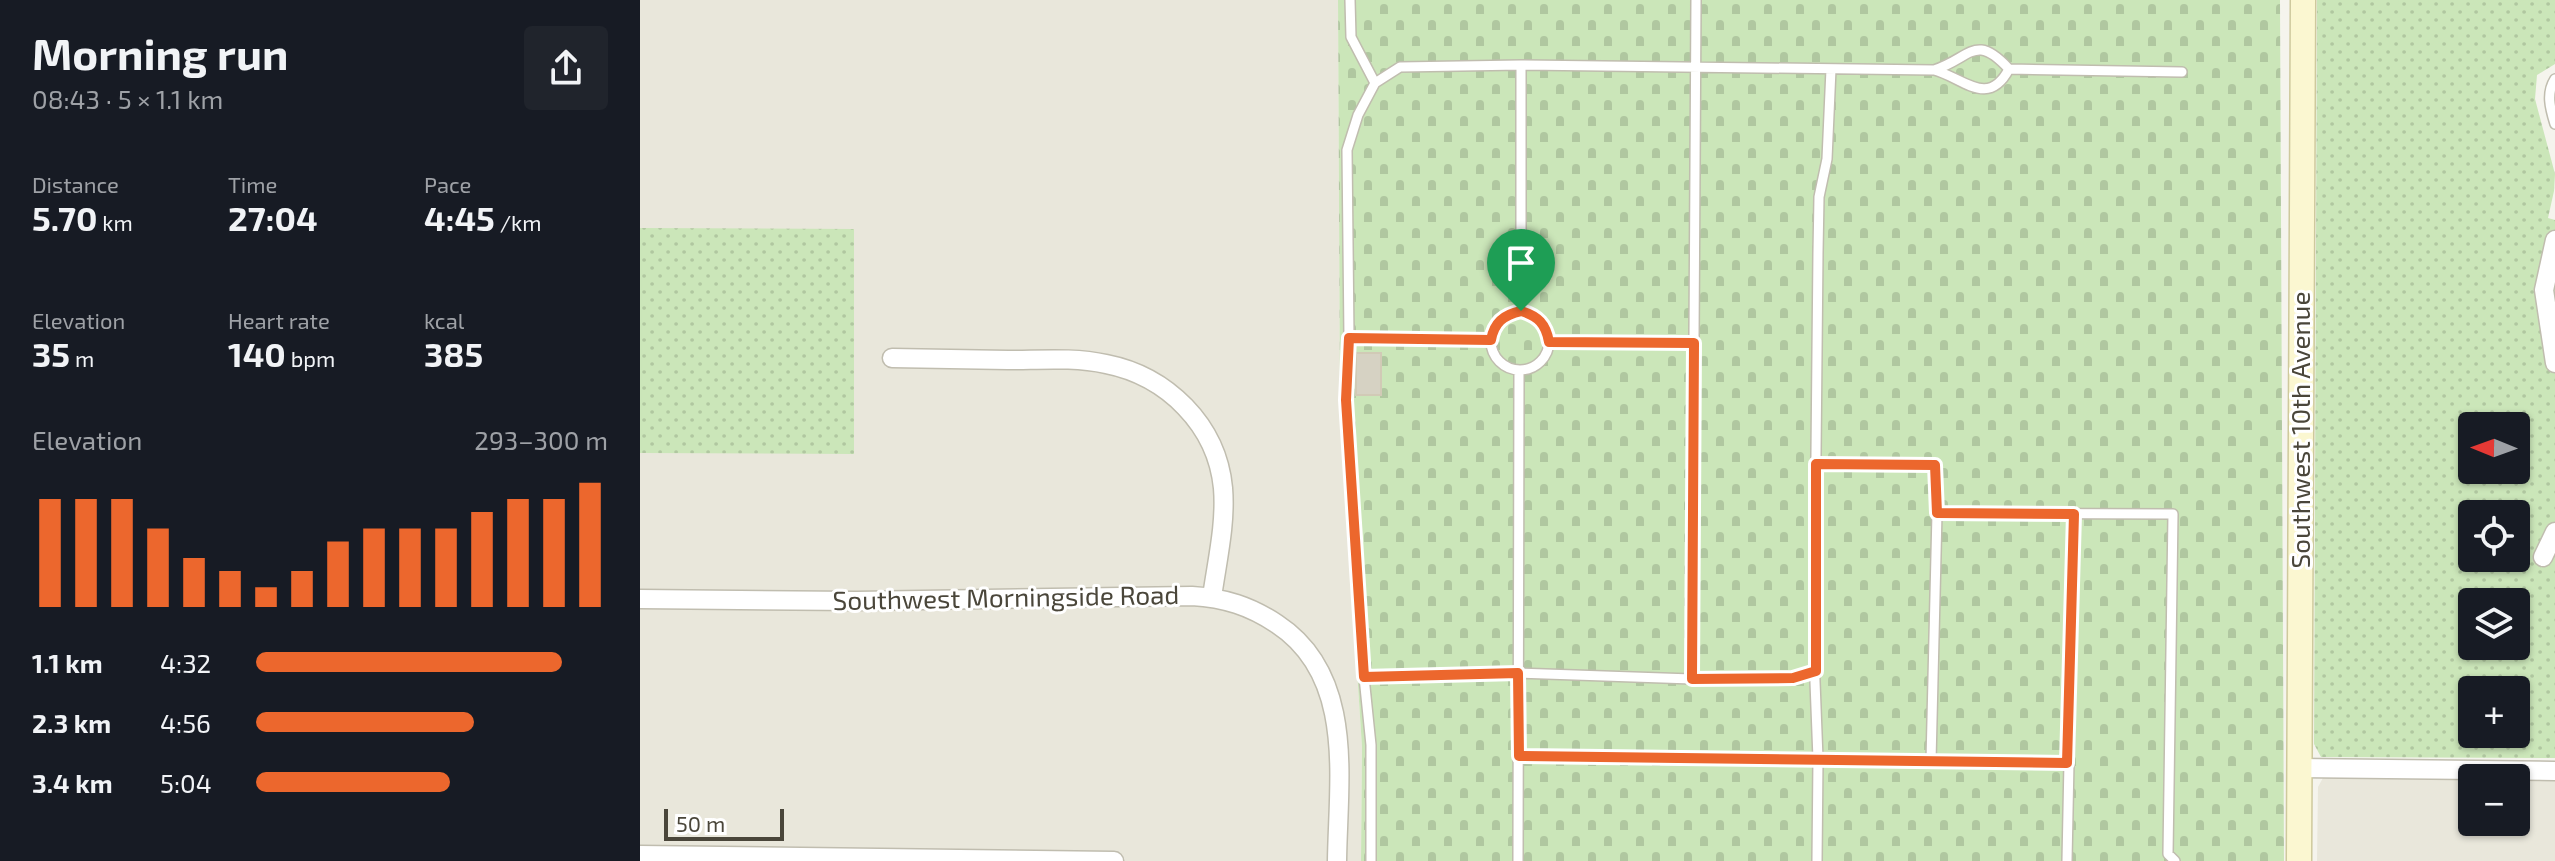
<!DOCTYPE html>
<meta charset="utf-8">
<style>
:root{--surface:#171b24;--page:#20242c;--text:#f1f3f6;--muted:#9ea1a6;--accent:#ec672d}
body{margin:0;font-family:"Exo 2",sans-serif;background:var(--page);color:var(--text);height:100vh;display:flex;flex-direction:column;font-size:30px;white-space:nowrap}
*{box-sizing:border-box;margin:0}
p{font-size:26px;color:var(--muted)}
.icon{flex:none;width:44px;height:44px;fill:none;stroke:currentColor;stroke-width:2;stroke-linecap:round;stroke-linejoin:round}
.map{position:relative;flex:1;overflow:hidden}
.panel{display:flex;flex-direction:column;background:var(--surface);width:640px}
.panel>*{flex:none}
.needle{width:52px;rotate:271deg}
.tools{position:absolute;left:1818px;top:412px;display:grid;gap:16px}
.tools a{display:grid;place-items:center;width:72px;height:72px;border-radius:8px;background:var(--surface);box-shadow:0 2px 6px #0004;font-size:40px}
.scale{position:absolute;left:24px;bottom:20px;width:120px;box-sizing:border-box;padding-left:8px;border:4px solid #4a463a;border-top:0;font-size:22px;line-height:28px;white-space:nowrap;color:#4a463a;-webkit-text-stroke:6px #fff;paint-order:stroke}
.pin{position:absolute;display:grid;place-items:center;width:68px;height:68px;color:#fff;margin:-82px -34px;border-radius:50% 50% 50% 0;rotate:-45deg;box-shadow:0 0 8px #0007}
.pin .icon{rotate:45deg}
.round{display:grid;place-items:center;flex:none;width:84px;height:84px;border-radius:8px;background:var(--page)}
.head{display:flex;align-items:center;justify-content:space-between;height:136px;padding:0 32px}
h1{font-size:44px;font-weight:700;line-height:60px}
.figures{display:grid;grid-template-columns:repeat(3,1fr);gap:12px;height:136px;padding:8px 32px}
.figures div{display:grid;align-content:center}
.figures b{font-size:34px;font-weight:700}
.figures small{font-size:22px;font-weight:400}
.figures p{font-size:22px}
.chart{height:224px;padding:16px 32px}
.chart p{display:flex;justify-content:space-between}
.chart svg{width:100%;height:144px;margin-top:8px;stroke:var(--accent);stroke-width:6}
ul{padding:0 32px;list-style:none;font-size:26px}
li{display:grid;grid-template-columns:128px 96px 1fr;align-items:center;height:60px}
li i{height:20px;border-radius:10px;background:var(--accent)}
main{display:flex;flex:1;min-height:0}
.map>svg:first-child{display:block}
.residential{fill:#e9e7db}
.grass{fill:url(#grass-dots);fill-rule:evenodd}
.cemetery{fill:url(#cemetery-stones)}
.building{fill:#d6d2c3;stroke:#d1cab6;stroke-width:2}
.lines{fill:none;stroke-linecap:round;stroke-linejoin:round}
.service-casing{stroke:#c0bdaf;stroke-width:12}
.minor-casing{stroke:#c0bdaf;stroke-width:21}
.secondary-casing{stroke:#cec99d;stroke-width:27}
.service{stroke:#fff;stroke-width:9}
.minor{stroke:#fff;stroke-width:18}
.secondary{stroke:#fbf7d1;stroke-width:24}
.route-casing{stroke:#fff;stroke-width:16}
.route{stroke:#ec672d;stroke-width:10}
.labels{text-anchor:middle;stroke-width:6;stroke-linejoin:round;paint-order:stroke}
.street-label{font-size:26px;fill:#4a463a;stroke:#fff}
</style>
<main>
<section class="panel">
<div class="head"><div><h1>Morning run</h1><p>08:43 · 5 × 1.1 km</p></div><a class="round"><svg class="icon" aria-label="share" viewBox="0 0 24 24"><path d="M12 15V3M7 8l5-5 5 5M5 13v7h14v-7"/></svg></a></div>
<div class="figures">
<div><p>Distance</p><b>5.70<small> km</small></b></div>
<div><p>Time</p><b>27:04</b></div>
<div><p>Pace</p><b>4:45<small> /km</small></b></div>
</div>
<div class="figures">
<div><p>Elevation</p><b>35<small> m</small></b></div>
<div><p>Heart rate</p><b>140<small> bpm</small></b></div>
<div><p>kcal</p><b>385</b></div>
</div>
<div class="chart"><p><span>Elevation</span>293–300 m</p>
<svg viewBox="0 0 160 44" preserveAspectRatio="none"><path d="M5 44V11M15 44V11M25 44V11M35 44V20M45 44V29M55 44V33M65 44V38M75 44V33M85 44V24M95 44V20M105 44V20M115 44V20M125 44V15M135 44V11M145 44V11M155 44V6"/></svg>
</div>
<ul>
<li><b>1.1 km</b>4:32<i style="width:87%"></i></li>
<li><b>2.3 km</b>4:56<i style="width:62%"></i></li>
<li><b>3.4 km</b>5:04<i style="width:55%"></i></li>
</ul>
</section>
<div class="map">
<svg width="1915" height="861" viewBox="0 0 1915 861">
<defs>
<pattern id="grass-dots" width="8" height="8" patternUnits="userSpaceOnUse" patternTransform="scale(2)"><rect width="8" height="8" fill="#cbe6b9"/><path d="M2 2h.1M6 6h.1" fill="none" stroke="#b0c7a0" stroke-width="1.8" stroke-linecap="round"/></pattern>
<pattern id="cemetery-stones" width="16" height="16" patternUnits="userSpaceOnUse" patternTransform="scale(2)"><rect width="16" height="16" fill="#cbe6b9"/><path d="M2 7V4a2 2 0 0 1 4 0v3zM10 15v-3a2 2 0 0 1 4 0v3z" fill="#b0c7a0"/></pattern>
</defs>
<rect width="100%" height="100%" fill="#f5f4ed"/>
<path class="residential" d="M0 0H698L700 409 722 747 721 861H0Z
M1684 776 1832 778V822H1876V778L1915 779V861H1677L1678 787Z"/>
<path class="grass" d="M1677 0H1915V64L1897 75 1895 99 1915 174 1914 191 1908 218 1915 220V758L1681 757 1674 744ZM1832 426H1876V470H1832ZM1832 514H1876V558H1832ZM1832 602H1876V646H1832ZM1832 690H1876V734H1832Z
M0 228 214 229V454L0 453Z"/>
<path class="cemetery" d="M698 0H1640L1644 861H721L722 747 700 409Z"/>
<path class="building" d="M716 353H741V395H716Z"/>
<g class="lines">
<defs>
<path id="service" d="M710 0 711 37 735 83
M1294 70C1331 58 1335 32 1369 69L1542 72
M1915 79C1906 93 1910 108 1915 124
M881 311V65
M851 341a29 29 0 1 1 58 0a29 29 0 1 1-58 0Z
M709 338 851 340
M909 342 1054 343
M1176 464 1295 465 1297 513 1533 514 1528 854 1535 861
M724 677 878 673 1052 679 1153 678 1176 671
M1052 679 1056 0
M879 756 1427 763
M1291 761 1297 513
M731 861V745L724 677 706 400 709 338 707 150 718 115 735 83 760 67 881 65 1294 70C1322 77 1348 109 1369 69
M878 861 879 371
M1177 861 1178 759 1174 656 1178 252 1179 197 1187 159 1191 69
M1427 861 1434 514"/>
<path id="minor" d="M1915 240 1904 290 1915 363
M252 358C291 359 329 359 368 360 400 360 434 357 466 364 527 376 577 425 583 488 586 524 577 561 572 597
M1903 557 1915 532
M0 599 216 601 552 596C585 598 610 606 637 624 716 676 698 780 697 861
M1659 768 1915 771
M0 855 474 861"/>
<path id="secondary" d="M1659 861 1663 0"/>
</defs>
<use href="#service" class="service-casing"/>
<use href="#minor" class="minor-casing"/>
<use href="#secondary" class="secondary-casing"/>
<use href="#service" class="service"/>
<use href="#minor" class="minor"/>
<use href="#secondary" class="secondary"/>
</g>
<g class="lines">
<defs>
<path id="route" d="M881 311C898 316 906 324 909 342L1054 343 1052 679 1153 678 1176 671V464L1295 465 1297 513 1434 514 1427 763 879 756 878 673 724 677 706 400 709 338 851 340C854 323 863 315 881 311Z"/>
</defs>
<use href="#route" class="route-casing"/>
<use href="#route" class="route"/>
</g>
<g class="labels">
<g class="street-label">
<text transform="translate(1661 430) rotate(-90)" y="9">Southwest 10th Avenue</text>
<text transform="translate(366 598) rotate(-1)" y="9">Southwest Morningside Road</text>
</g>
</g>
</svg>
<div class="tools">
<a><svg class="needle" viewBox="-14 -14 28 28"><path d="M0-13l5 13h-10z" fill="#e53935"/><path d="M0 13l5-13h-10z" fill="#9ea1a6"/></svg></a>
<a><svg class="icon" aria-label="locate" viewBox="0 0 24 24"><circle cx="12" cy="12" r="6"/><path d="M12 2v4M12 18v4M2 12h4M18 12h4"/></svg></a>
<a><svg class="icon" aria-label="layers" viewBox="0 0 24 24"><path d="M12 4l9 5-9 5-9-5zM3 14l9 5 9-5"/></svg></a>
<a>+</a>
<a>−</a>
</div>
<div class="scale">50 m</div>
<div class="pin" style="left:881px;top:311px;background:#1e9e55"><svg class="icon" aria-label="arrive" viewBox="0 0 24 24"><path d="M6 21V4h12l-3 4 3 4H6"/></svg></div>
</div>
</main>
